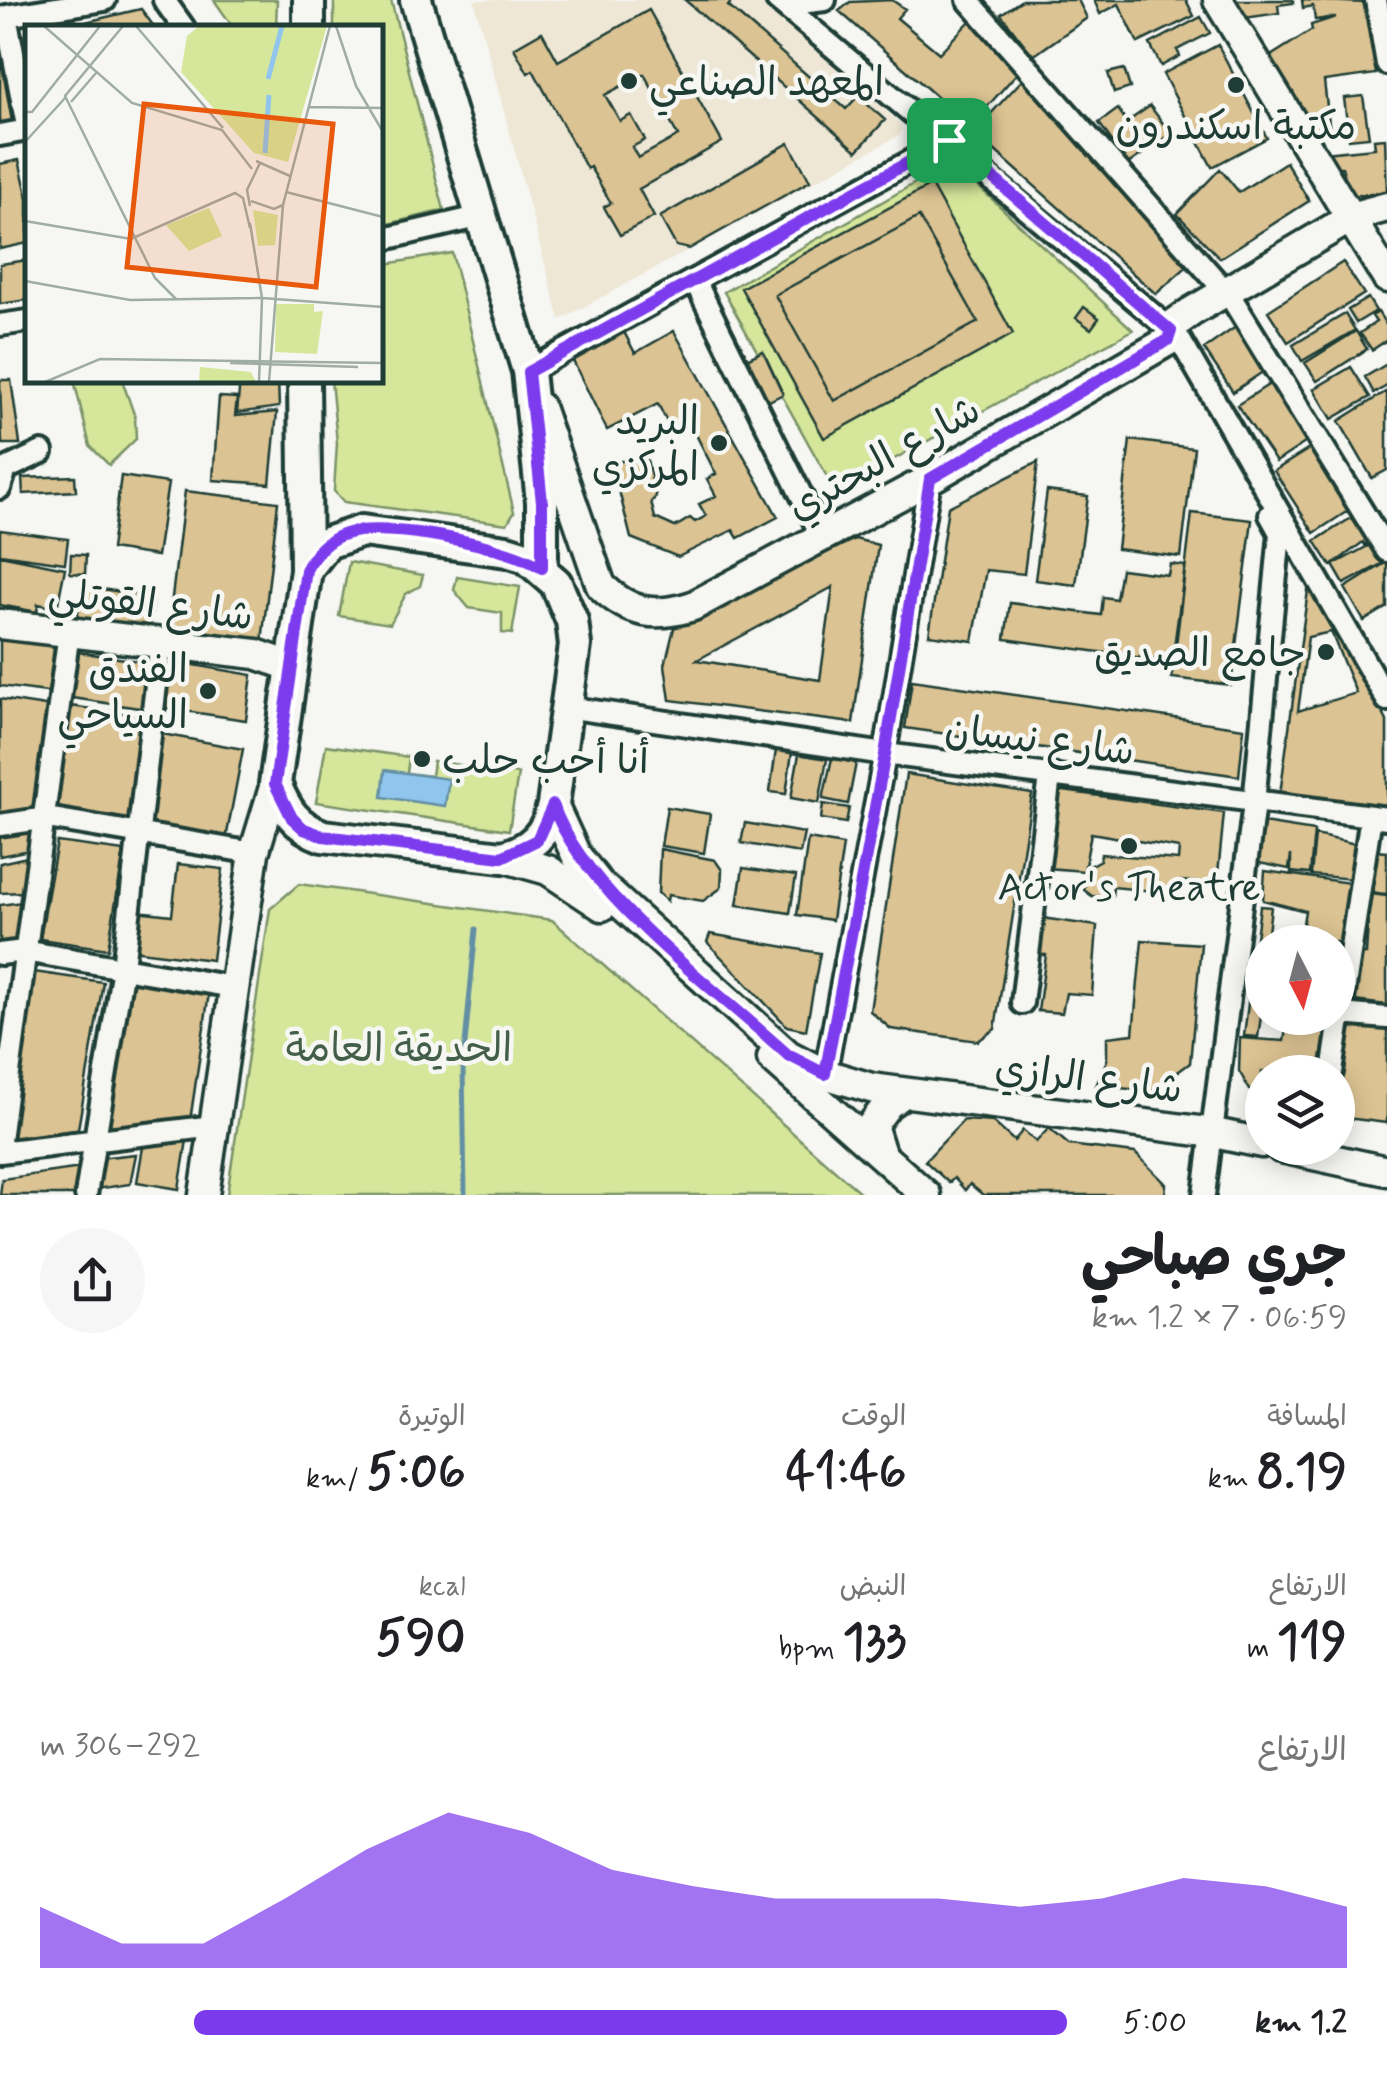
<!DOCTYPE html>
<html lang="ar">
<meta charset="utf-8">
<style>
:root{--surface:#fff;--page:#f6f6f6;--text:#202124;--muted:#757577;--accent:#7c3aed}
body{margin:0;font-family:Mynerve,"Playpen Sans Arabic",sans-serif;background:var(--page);color:var(--text);direction:rtl;height:100vh;display:flex;flex-direction:column;font-size:38px;white-space:nowrap}
*{box-sizing:border-box;margin:0}
p{font-size:32px;color:var(--muted)}
.icon{flex:none;width:55px;height:55px;fill:none;stroke:currentColor;stroke-width:2;stroke-linecap:round;stroke-linejoin:round}
.map{position:relative;height:1195px;overflow:hidden;direction:ltr}
.panel{display:flex;flex-direction:column;background:var(--surface);flex:1}
.panel>*{flex:none}
.needle{width:65px;rotate:174deg}
.controls{position:absolute;left:1245px;top:925px;display:grid;gap:20px}
.controls a{display:grid;place-items:center;width:110px;height:110px;border-radius:50%;background:var(--surface);box-shadow:0 5px 25px #0003;font-size:50px}
.pin{position:absolute;display:grid;place-items:center;width:85px;height:85px;color:#fff;margin:-42px;border-radius:20px;box-shadow:0 5px 15px #0006}
.round{display:grid;place-items:center;flex:none;width:105px;height:105px;border-radius:52px;background:var(--page)}
.overview{display:flex;align-items:center;justify-content:space-between;height:170px;padding:0 40px}
h1{font-size:55px;font-weight:700;line-height:75px}
.metrics{display:grid;grid-template-columns:repeat(3,1fr);gap:15px;height:170px;padding:10px 40px}
.metrics div{display:grid;align-content:center}
.metrics b{font-size:50px;font-weight:700}
.metrics small{font-size:28px;font-weight:400}
.metrics p{font-size:28px}
.chart{height:280px;padding:20px 40px}
.chart p{display:flex;justify-content:space-between}
.chart svg{width:100%;height:180px;margin-top:10px;fill:var(--accent);opacity:.7}
ul{padding:0 40px;list-style:none;font-size:32px}
li{display:grid;grid-template-columns:160px 120px 1fr;align-items:center;height:75px}
li i{height:25px;border-radius:12px;background:var(--accent)}
.map>svg:first-child{display:block}
.built{fill:#eee7d6}
.green{fill:#d6e79b;stroke:#7a9268;stroke-width:2.5}
.water{fill:#90c6ee;stroke:#638fa4;stroke-width:2.5}
.lines{fill:none;stroke-linecap:round;stroke-linejoin:round}
.stream{stroke:#638fa4;stroke-width:5}
.building{fill:#dcc393;stroke:#1f3d34;stroke-width:2.5;fill-rule:evenodd}
.street-casing{stroke:#1f3d34;stroke-width:28}
.secondary-casing{stroke:#1f3d34;stroke-width:35}
.primary-casing{stroke:#1f3d34;stroke-width:38}
.street{stroke:#f6f6f2;stroke-width:20}
.secondary{stroke:#f6f6f2;stroke-width:28}
.primary{stroke:#f6f6f2;stroke-width:30}
.route-casing{stroke:#fff;stroke-width:20}
.route{stroke:#7c3aed;stroke-width:12}
.poi-dot{fill:#1f3d34;stroke:#f6f6f2;stroke-width:4}
.labels{text-anchor:middle;stroke-width:9;stroke-linejoin:round;paint-order:stroke}
.poi-label{font-size:40px;fill:#1f3d34;stroke:#f6f6f2;text-anchor:end}
.street-label{font-size:40px;fill:#1f3d34;stroke:#f6f6f2}
.park-label{font-size:40px;fill:#445f49;stroke:#f6f6f2}
.inset-river{fill:none;stroke:#90c6ee;stroke-width:5}
.inset-road{fill:none;stroke:#a0aca6;stroke-width:2.5}
.view{fill:#e8590c;fill-opacity:0.15;stroke:#e8590c;stroke-width:5}
.inset-edge{fill:none;stroke:#1f3d34;stroke-width:5}
</style>
<div class="map">
<svg width="1387" height="1195" viewBox="0 0 1387 1195">
<rect width="100%" height="100%" fill="#f6f6f2"/>
<filter id="ink" filterUnits="userSpaceOnUse"><feTurbulence type="fractalNoise" baseFrequency=".01" numOctaves="2"/><feDisplacementMap in="SourceGraphic" scale="20" xChannelSelector="R" yChannelSelector="G"/><feConvolveMatrix kernelMatrix="1 2 1 2 8 2 1 2 1" color-interpolation-filters="sRGB"/></filter>
<g filter="url(#ink)">
<path class="built" d="M474 0H762L902 125 900 135 560 320Z"/>
<path class="green" d="M214 0H277L276 27H233Z
M334 0H391L444 210 380 226V28L334 27Z
M952 162 1133 330 835 491 724 292Z
M452 253 514 512 507 524 344 502 334 491 337 443 331 380H380V265Z
M74 380H122L135 417 136 439 109 465 90 446Z
M349 562 423 575 420 586 406 594 390 624 339 616Z
M457 577 520 587 512 634 502 633V613L469 608 454 590Z
M326 745 409 757 407 773 431 776 433 761 518 774 509 830 316 802Z
M299 884 552 920 863 1195H227L270 909Z"/>
<path class="water" d="M385 770 449 779 445 806 382 797Z"/>
<g class="lines">
<path class="stream" d="M465 1195 463 1065 476 929"/>
</g>
<path class="building" d="M685 0H733L728 6 846 109 858 96 885 120 857 151Z
M892 0 905 9 897 18 939 53 971 20 1018 72 970 126 839 11 850 2Z
M1022 0H1078L1087 18 1033 56 1001 14Z
M1094 0H1186L1194 16 1138 43 1119 4 1100 14Z
M1232 0H1293V3L1278 5 1279 13 1245 18Z
M1302 0 1366 3 1376 74 1324 81 1330 132 1308 136 1266 59 1312 30 1311 25 1336 17 1315 20 1313 6 1303 8Z
M141 9 155 28H60Z
M649 10 722 142 639 189 654 217 620 235 604 207 611 203 590 167 587 169 533 70 528 73 514 48 542 32 558 61ZM644 74 678 136 638 158 632 147 645 140 631 115 620 121 605 95Z
M1201 17 1210 33 1177 50 1180 56 1161 66 1150 44Z
M1218 45 1267 138 1212 167 1163 74Z
M0 54 12 122 0 124Z
M1124 69 1130 88 1114 93 1108 73Z
M1023 79 1192 262 1156 294 974 132Z
M1363 96 1369 137 1349 139 1344 98Z
M1150 106 1171 134 1128 164 1099 123 1118 109 1127 122Z
M1385 138 1387 192 1351 196 1342 167 1325 168 1324 153 1375 148 1374 139Z
M789 143 810 181 689 249 676 246 660 217Z
M19 160 28 199V243L0 249V164Z
M1286 162 1309 201 1220 258 1177 214 1220 169 1239 192Z
M931 185 1013 334 824 438 741 288ZM919 217 978 322 834 401 775 295Z
M919 217 978 322 834 401 775 295Z
M28 260V300L0 304V264Z
M1343 262 1364 294 1288 342 1268 311Z
M1368 298 1376 311 1356 323 1348 310Z
M1084 307 1099 318 1091 329 1076 318Z
M1378 312 1387 326V340L1372 350 1360 333 1376 322 1372 316Z
M1345 314 1355 330 1302 361 1293 345Z
M1240 324 1270 367 1233 392 1204 349Z
M674 331 778 517 738 538 733 530 678 557 631 538 612 463 646 456 656 497 651 502 655 518 675 527 690 518 695 522 706 516 699 504 716 496 707 479 716 474 688 419 670 428 658 404 607 430 572 359 624 332 635 353Z
M1356 331 1367 349 1317 381 1305 363Z
M763 351 783 394 757 407 736 364Z
M1387 364V386L1374 393 1365 377Z
M1351 367 1370 397 1332 419 1314 389Z
M0 380H11L20 444H2Z
M240 380H278L279 407 237 413Z
M1276 380 1314 437 1276 462 1237 405Z
M1387 391V470L1372 478 1339 421Z
M219 397 237 398 235 416 277 412 270 484 213 480Z
M1130 440 1194 448 1181 557 1117 549Z
M1317 444 1357 505 1314 533 1274 471Z
M1038 462 1024 574 986 570 973 641 929 635 948 507Z
M75 476 76 491 23 494 22 478Z
M121 476 168 483 157 556 111 549Z
M185 491 278 502 262 642 168 630Z
M1047 491 1088 496 1076 585 1035 580Z
M1362 511 1376 538 1365 545 1363 542 1331 566 1315 541Z
M1192 513 1252 520 1231 685 1172 678Z
M0 530 68 539 65 563 0 554Z
M855 539 878 545 853 723 670 700 665 665 674 628ZM833 587 820 680 697 660Z
M1383 544 1387 561 1344 584 1333 565 1368 546Z
M71 554 86 555 85 574 70 573Z
M0 555 65 568 57 608 38 604 37 612 0 605Z
M1387 562V607L1364 621 1345 588Z
M1170 564 1185 566 1172 662 1005 639 1010 603 1101 615 1103 597 1116 599 1121 569 1168 575Z
M1314 580 1387 721V805L1280 794 1309 583Z
M82 586 154 597 149 630 77 619Z
M1331 632 1356 693 1298 711 1308 637Z
M0 636 63 646 55 693 0 686Z
M78 652 152 663 146 709 72 698Z
M171 661 252 675 246 720 164 708Z
M912 680 1244 728 1239 776 905 728Z
M0 699 52 707 38 811 0 818Z
M70 706 143 716 128 821 55 812Z
M162 734 243 749 226 839 146 825Z
M776 750 792 752 786 794 770 792Z
M799 754 827 759 819 803 791 798Z
M832 758 856 763 848 804 823 799Z
M906 774 1032 794 995 1029 978 1041 891 1029 870 1011Z
M1056 790 1224 813 1217 884 1180 881 1175 893 1113 887 1112 897 1092 896 1084 890 1089 866 1100 860 1101 854 1178 860 1179 848 1091 833 1084 871 1047 868Z
M823 804 849 808 846 823 821 819Z
M667 807 710 814 704 853 661 846Z
M745 823 804 833 800 853 741 843Z
M1263 823 1314 831 1310 874 1291 872V855L1289 869 1259 863Z
M38 826 35 849 0 856V835Z
M1315 835 1356 844 1352 879 1311 875Z
M808 839 843 845 832 920 797 915Z
M57 842 124 851 108 949 40 939Z
M660 849 715 860 722 870 721 888 703 901 668 895 667 901 658 893Z
M1374 851 1387 852V894L1371 893Z
M32 856 24 892 0 893V863Z
M178 864 223 869 212 960 131 950 136 911 172 915Z
M743 868 796 876 790 913 737 905Z
M1265 871 1350 883 1338 979V942H1300L1305 911 1263 900Z
M1370 894 1387 896V1005L1354 1001 1358 954H1366Z
M22 902 15 944 0 946V905Z
M1260 906 1271 907 1267 942H1262V1010L1258 1037 1244 1036Z
M1042 918 1097 926 1092 995 1066 993 1062 1013 1038 1011 1046 955 1037 954Z
M710 934 820 953 806 1030 787 1026 707 942Z
M1142 940 1201 944 1190 1063 1152 1091 1096 1086 1107 1060V1037L1133 1034Z
M34 972 103 982 77 1135 7 1144Z
M128 980 209 993 190 1121 103 1131Z
M1288 1018H1332L1325 1072H1262V1111L1239 1071 1240 1038 1284 1041Z
M1351 1021 1387 1024V1123L1338 1117Z
M964 1120 993 1122 1014 1141 1023 1130 1036 1142 1049 1128 1069 1145 1135 1153 1166 1184 1165 1195H983L970 1184 965 1190 954 1178 949 1183 925 1161Z
M188 1134 179 1189 137 1182 144 1141Z
M136 1154 130 1184 96 1189 99 1158Z
M81 1168 76 1195H0L2 1179Z"/>
<g class="lines">
<defs>
<path id="street" d="M164 0 184 28
M777 0 1177 335 1387 700
M968 0 1232 299 1387 551
M1376 0 1387 64
M783 5 825 0
M28 131 6 16 105 0
M0 135 28 130
M380 240 478 217
M695 281 822 537
M0 325 28 321
M528 371 949 140
M0 488 6 469 42 452
M566 707 885 754 1387 818
M0 825 47 818 254 853
M0 954 24 951 233 987
M1022 1003 1050 776
M1341 1014 1387 1018
M1332 1072 1371 816
M825 1074 885 754 930 479
M0 1140 69 632
M0 1152 214 1126
M86 1195 123 967 161 642
M1204 1195 1254 803 1280 533 1270 515"/>
<path id="secondary" d="M1218 0 1387 278
M539 407 601 586C630 614 656 618 693 606L930 479 1168 341 1174 324 1191 312 1354 216 1387 207
M0 624 256 654 290 666
M553 805 576 855 599 884 788 1055 825 1074 871 1088 1214 1133 1262 1143
M502 857 548 870 602 906
M772 1058 926 1195
M1281 1148 1387 1171
M881 1154 872 1125 888 1104 904 1093
M204 1195 254 853 275 784"/>
<path id="primary" d="M416 0 528 371 542 502V568
M309 28V0
M304 380 306 570
M362 531 507 551 526 557 556 583 572 621 575 645 553 805C547 834 531 850 502 857L323 836C295 826 286 810 275 784L306 570 327 543Z"/>
</defs>
<use href="#street" class="street-casing"/>
<use href="#secondary" class="secondary-casing"/>
<use href="#primary" class="primary-casing"/>
<use href="#street" class="street"/>
<use href="#secondary" class="secondary"/>
<use href="#primary" class="primary"/>
</g>
</g>
<g class="lines" filter="url(#ink)">
<defs>
<path id="route" d="M949 140 1171 331 1168 340 930 479 885 754 825 1074 788 1055C717 990 583 893 553 805L537 840 502 857 323 836 304 829 292 818 275 784 306 570C315 553 326 540 345 534 384 521 509 545 542 568V502L528 372Z"/>
</defs>
<use href="#route" class="route-casing"/>
<use href="#route" class="route"/>
</g>
<g class="poi-dot">
<circle cx="629" cy="81" r="10"/>
<circle cx="1236" cy="85" r="10"/>
<circle cx="719" cy="443" r="10"/>
<circle cx="1326" cy="652" r="10"/>
<circle cx="208" cy="691" r="10"/>
<circle cx="422" cy="759" r="10"/>
<circle cx="1129" cy="846" r="10"/>
</g>
<g class="labels">
<g class="poi-label">
<text x="649" y="95" text-anchor="start">المعهد الصناعي</text>
<text x="1236" y="139" text-anchor="middle">مكتبة اسكندرون</text>
<text x="699" y="434">البريد<tspan x="699" dy="46">المركزي</tspan></text>
<text x="1306" y="666">جامع الصديق</text>
<text x="188" y="682">الفندق<tspan x="188" dy="46">السياحي</tspan></text>
<text x="442" y="773" text-anchor="start">أنا أحب حلب</text>
<text x="1129" y="900" text-anchor="middle">Actor's Theatre</text>
</g>
<g class="street-label">
<text transform="translate(883 457) rotate(-29)" y="14">شارع البحتري</text>
<text transform="translate(151 603) rotate(7)" y="14">شارع القوتلي</text>
<text transform="translate(1040 739) rotate(7)" y="14">شارع نيسان</text>
<text transform="translate(1089 1077) rotate(7)" y="14">شارع الرازي</text>
</g>
<g class="park-label">
<text x="399" y="1061">الحديقة العامة</text>
</g>
</g>
<g transform="translate(25 25)">
<rect width="358" height="358" fill="#f6f6f2"/>
<path d="M174 1H302L263 137 229 128 156 47 162 11ZM184 183 197 211 164 226 141 200ZM228 185 253 190 250 220 233 221ZM251 279H289V287L298 286 292 329 250 327ZM175 342 226 347 231 357H174Z" fill="#d6e79b"/>
<path class="inset-river" d="M243 54 257 1M240 128 244 70"/>
<path class="inset-road" d="M19 1 107 78 197 105 227 144M98 1 40 71 130 253 151 274M111 1 198 103M311 1 331 61 358 107M46 77 71 48M284 82 358 83M0 87H7L75 1M0 117 41 72M231 136 265 151M261 167 358 192M226 176 249 184 258 180M225 181 222 165 235 138M0 196 106 214 210 168 218 173 225 203M225 198 237 273 234 357M0 256 105 275 237 273 358 282M205 338 333 342M20 357 75 334 358 338M244 357 258 180 305 1"/>
<path class="view" d="M119 79 308 99 291 262 102 242Z"/>
<rect width="358" height="358" class="inset-edge"/>
</g>
</svg>
<div class="controls">
<a><svg class="needle" viewBox="-14 -14 28 28"><path d="M0-13l5 13h-10z" fill="#e53935"/><path d="M0 13l5-13h-10z" fill="#757577"/></svg></a>
<a><svg class="icon" aria-label="layers" viewBox="0 0 24 24"><path d="M12 4l9 5-9 5-9-5zM3 14l9 5 9-5"/></svg></a>
</div>
<div class="pin" style="left:949px;top:140px;background:#1e9e55"><svg class="icon" aria-label="arrive" viewBox="0 0 24 24"><path d="M6 21V4h12l-3 4 3 4H6"/></svg></div>
</div>
<section class="panel">
<div class="overview"><div><h1>جري صباحي</h1><p>06:59 · 7 × 1.2 km</p></div><a class="round"><svg class="icon" aria-label="share" viewBox="0 0 24 24"><path d="M12 15V3M7 8l5-5 5 5M5 13v7h14v-7"/></svg></a></div>
<div class="metrics">
<div><p>المسافة</p><b>8.19<small> km</small></b></div>
<div><p>الوقت</p><b>41:46</b></div>
<div><p>الوتيرة</p><b>5:06<small> /km</small></b></div>
</div>
<div class="metrics">
<div><p>الارتفاع</p><b>119<small> m</small></b></div>
<div><p>النبض</p><b>133<small> bpm</small></b></div>
<div><p>kcal</p><b>590</b></div>
</div>
<div class="chart"><p><span>الارتفاع</span>292–306 m</p>
<svg viewBox="0 0 160 44" preserveAspectRatio="none"><path d="M0 44V29L10 38L20 38L30 27L40 15L50 6L60 11L70 20L80 24L90 27L100 27L110 27L120 29L130 27L140 22L150 24L160 29V44z"/></svg>
</div>
<ul>
<li><b>1.2 km</b>5:00<i style="width:85%"></i></li>
</ul>
</section>
